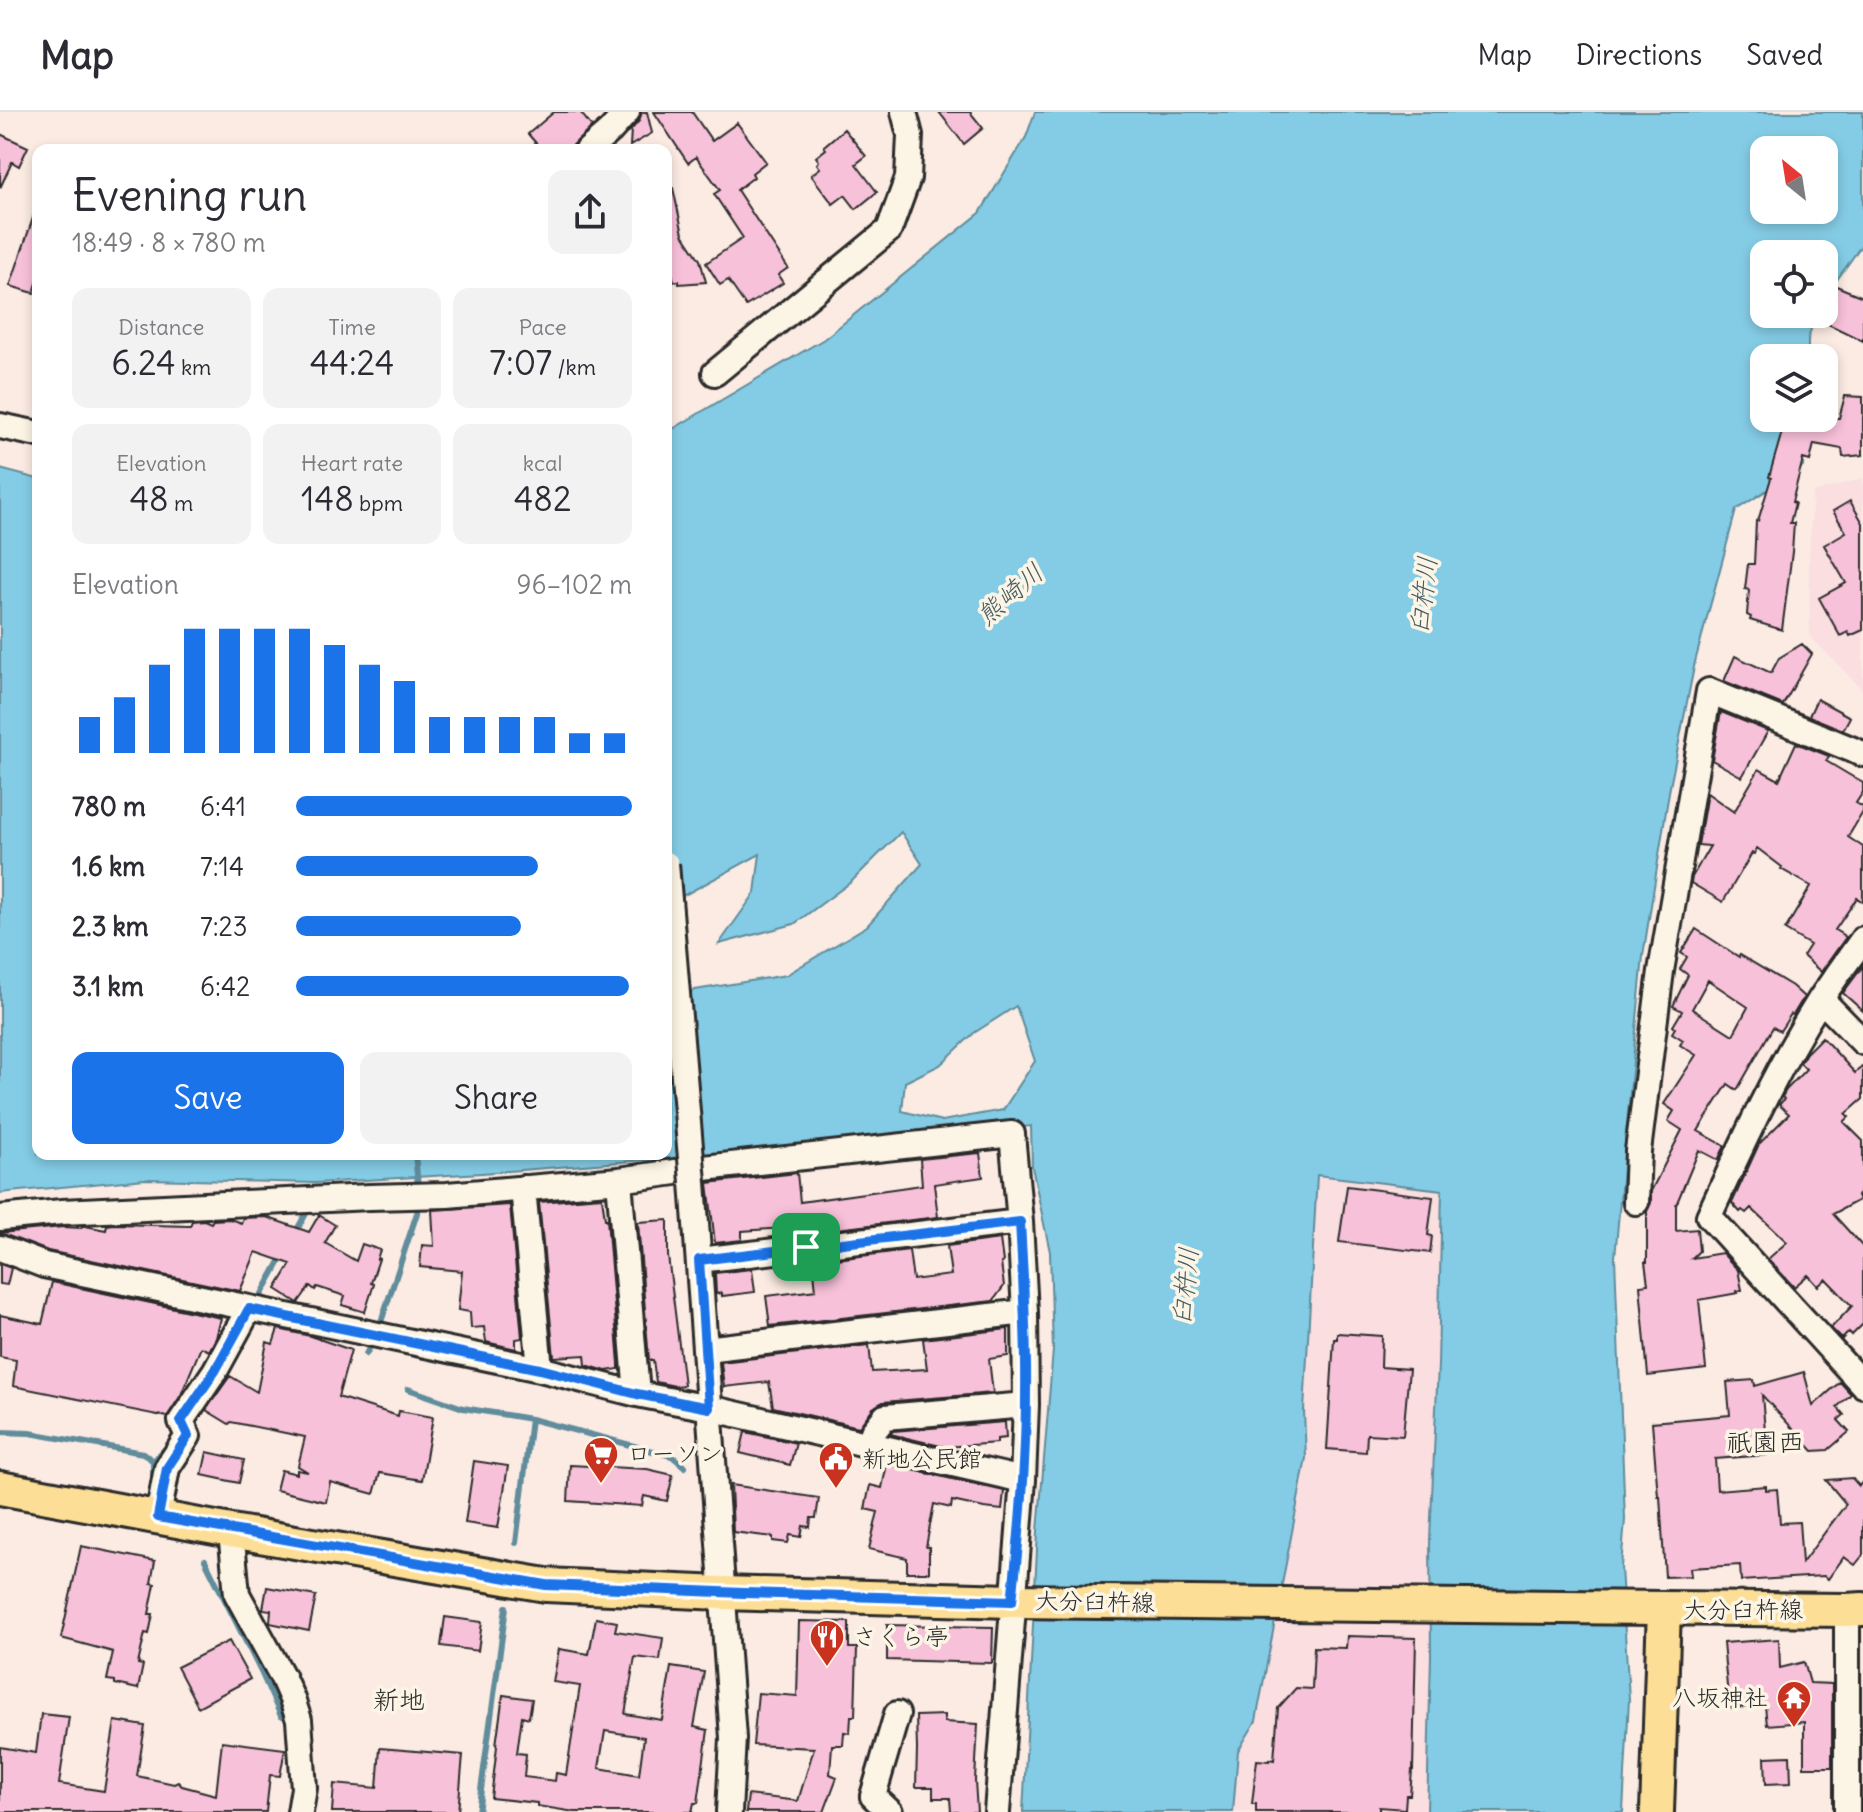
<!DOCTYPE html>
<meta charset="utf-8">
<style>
:root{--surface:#fff;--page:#f2f2f3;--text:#2b2b33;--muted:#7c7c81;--line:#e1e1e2;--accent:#1a73e8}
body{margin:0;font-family:Delius,"Klee One",sans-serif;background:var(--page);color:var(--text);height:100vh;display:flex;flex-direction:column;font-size:30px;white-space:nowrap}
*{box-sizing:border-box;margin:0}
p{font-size:26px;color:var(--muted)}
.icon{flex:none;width:44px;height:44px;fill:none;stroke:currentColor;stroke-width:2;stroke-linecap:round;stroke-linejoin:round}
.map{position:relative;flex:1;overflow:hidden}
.details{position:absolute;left:32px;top:32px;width:640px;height:1016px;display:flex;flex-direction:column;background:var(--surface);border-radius:16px;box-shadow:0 4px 12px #0003}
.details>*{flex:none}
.needle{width:52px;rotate:330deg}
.tools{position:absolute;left:1750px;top:24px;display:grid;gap:16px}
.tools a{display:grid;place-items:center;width:88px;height:88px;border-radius:16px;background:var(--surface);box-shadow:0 4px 12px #0003;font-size:40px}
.pin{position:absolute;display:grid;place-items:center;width:68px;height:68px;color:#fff;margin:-34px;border-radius:16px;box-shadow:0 4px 12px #0006}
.round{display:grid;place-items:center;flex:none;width:84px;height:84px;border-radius:16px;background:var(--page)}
.overview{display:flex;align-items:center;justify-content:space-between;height:136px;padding:0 40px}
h1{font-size:44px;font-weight:600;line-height:60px}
.figures{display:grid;grid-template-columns:repeat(3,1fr);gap:12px;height:136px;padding:8px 40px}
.figures div{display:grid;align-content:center;border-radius:16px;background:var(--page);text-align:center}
.figures b{font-size:34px;font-weight:600}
.figures small{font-size:22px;font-weight:400}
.figures p{font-size:22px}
.chart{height:224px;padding:16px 40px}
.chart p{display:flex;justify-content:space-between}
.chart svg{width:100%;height:144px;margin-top:8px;stroke:var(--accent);stroke-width:6}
.button{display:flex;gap:16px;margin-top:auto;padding:16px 40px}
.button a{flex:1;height:92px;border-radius:16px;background:var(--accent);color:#fff;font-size:32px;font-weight:600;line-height:92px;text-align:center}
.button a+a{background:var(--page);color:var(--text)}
ul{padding:0 40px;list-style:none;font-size:26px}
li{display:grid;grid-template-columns:128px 96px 1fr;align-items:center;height:60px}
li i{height:20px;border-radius:10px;background:var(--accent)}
header{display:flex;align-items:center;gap:48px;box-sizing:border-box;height:112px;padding:0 40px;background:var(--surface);border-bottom:2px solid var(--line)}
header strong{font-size:38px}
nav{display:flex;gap:44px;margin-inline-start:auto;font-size:28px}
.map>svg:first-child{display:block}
.built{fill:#fadee0}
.water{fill:#84cce5;stroke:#608c9b;stroke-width:2;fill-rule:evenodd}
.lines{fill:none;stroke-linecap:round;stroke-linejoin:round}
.stream{stroke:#608c9b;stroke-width:6}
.building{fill:#f8c1da;stroke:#2b2b2b;stroke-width:2;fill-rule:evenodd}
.minor-casing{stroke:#2b2b2b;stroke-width:30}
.major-casing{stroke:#2b2b2b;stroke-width:38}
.minor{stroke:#fcf5e5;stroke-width:24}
.major{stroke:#fcde96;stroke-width:32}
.minor-bridge-casing{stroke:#2b2b2b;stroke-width:30;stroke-linecap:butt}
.minor-bridge{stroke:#fcf5e5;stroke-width:24}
.route-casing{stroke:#fff;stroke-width:16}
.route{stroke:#1a73e8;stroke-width:10}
.labels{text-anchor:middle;stroke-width:7;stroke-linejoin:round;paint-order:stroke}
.poi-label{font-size:24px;fill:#2b2b2b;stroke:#fcf5e5;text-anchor:start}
.street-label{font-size:24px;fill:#2b2b2b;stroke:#fcf5e5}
.water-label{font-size:26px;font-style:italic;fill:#465b63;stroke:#fcf5e5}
.neighbourhood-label{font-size:26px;fill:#2b2b2b;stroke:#fcf5e5}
</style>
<header>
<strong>Map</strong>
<nav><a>Map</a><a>Directions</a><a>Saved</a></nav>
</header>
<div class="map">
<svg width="1863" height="1700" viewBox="0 0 1863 1700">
<rect width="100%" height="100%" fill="#fbebe3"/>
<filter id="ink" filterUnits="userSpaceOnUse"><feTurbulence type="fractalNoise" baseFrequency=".0125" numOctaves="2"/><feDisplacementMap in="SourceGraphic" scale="16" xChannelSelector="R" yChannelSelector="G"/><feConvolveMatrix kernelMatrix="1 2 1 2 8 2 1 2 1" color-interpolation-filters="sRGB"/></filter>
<g filter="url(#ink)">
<path class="built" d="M1863 366V578L1810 524 1809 448 1813 381Z
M1317 1063 1443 1078 1438 1253 1430 1428 1431 1543 1427 1700H1233L1238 1639 1256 1609 1306 1346 1304 1299Z"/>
<path class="water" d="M1035 0H1863V131L1824 186V142H1764V202H1815L1808 228V246H1764V306H1805L1803 355 1736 398 1695 550 1669 680 1643 844 1625 1033 1615 1145 1625 1408 1621 1455 1629 1587 1623 1700H1427L1431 1543 1430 1428 1438 1253 1442 1078 1317 1063 1304 1299 1306 1346 1256 1609 1238 1639 1233 1700H1023L1038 1419 1053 1238 1050 1140 1032 1055 1031 1014 884 1029 482 1061 315 1071 145 1067 0 1081V357L38 367V1042H666V885L695 878 786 863 867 814 922 752 901 720 851 770 794 812 719 832 755 781 760 742 666 793V321L824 227 980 101 1026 25ZM1764 38H1824V98H1764ZM1016 894 1035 949 1003 998 942 1009 902 999 905 970 940 953 974 921Z"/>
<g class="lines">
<path class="stream" d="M415 1042 418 1074
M294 1123 307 1100
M258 1189 283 1144
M379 1216 419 1095
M366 1242 372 1231
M408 1277 463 1296 531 1307 672 1344 685 1355
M0 1320 30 1321 143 1341 153 1349
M153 1365V1349L171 1331
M516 1431 531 1307
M205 1448 262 1562 281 1604
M478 1700 506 1495"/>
</g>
<path class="building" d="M554 0H580L592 15 568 38H542L528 22Z
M642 0H647L652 21 630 34 631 18 639 9Z
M654 0H692L712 29 737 11 766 50 752 61 754 65 737 78 788 156 778 163 783 171 746 194 728 168 720 173 706 151 743 126 714 82 720 78 696 45 688 51Z
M939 0H970L983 16 964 32Z
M844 17 866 44 856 52 877 80 856 97 845 83 833 92 811 63 820 56 817 52 819 49 816 45 826 37 824 34Z
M0 22 28 35 19 54 12 50 0 76Z
M673 76 683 122 700 148 706 170 679 172V169H674L672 162 666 163V77Z
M35 100 38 101V168L34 181 10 174Z
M1829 171 1863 185V229L1824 210V181Z
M1845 284 1863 285V343L1843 345 1842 337 1814 332 1810 349 1803 347 1792 390 1795 391 1790 411H1794L1792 440 1782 518 1750 508 1751 505 1747 503 1749 478 1745 477 1748 452H1754L1756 409H1758L1771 366 1769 365 1786 306H1839Z
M1850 389 1863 411V518L1850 524 1848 520 1840 524 1819 486 1846 471 1824 433 1846 420 1833 399Z
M1802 532 1812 542 1783 593 1724 569 1735 544 1771 561 1779 546Z
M1817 587 1850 605 1843 618 1809 604Z
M1721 600 1768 619 1742 665 1712 648Z
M1796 631 1829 644 1826 649 1863 671V680L1856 691 1863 695V700L1848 725 1863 735V790L1857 786 1835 818 1846 825 1821 860 1803 844 1810 833 1785 818 1811 774 1781 757 1782 755 1757 736 1754 742 1752 741 1723 790 1691 771 1692 765 1710 734 1698 733 1707 681 1734 700 1759 657 1779 668Z
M1696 817 1739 845 1740 843 1792 874 1804 885 1793 903 1791 902 1780 919 1773 915 1737 978 1728 972 1698 1019 1725 1034 1718 1048 1699 1038 1676 1093V1119L1697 1117 1699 1139 1692 1146 1722 1141 1738 1158 1742 1178 1737 1179 1738 1181 1699 1188 1706 1257 1648 1264 1640 1173 1648 1172 1645 1150H1647V1099L1651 1091V1079L1682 1018 1668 1009 1674 999 1664 992 1696 943 1680 933 1683 928 1672 921 1675 916 1673 914 1682 899 1673 894 1688 863 1680 857 1687 845 1681 841ZM1708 868 1748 895 1733 923 1692 897Z
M1863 854V899L1843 881Z
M1822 925 1855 961 1863 954V987L1846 1002 1849 1005 1844 1010 1863 1029V1078L1857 1084 1859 1088 1833 1102 1863 1135V1212L1852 1223 1849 1220 1842 1227 1831 1216 1852 1194 1826 1167 1818 1174 1808 1163 1794 1175 1768 1147 1787 1130 1751 1096 1746 1101 1742 1098 1740 1100 1732 1091 1759 1032 1789 1002 1779 993 1784 987 1782 985 1786 978 1806 957 1800 951 1806 941Z
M980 1041 983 1065 934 1072 938 1105 811 1120 810 1114 742 1119V1128L715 1131 708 1071 797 1061 800 1090 922 1073 920 1047Z
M1347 1074 1433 1085 1428 1123 1432 1124 1430 1141 1339 1130Z
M602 1085 605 1107H607L619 1252V1257L606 1259 586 1253 585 1243 554 1245 539 1090Z
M510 1093 522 1226 516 1227V1237L486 1230 484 1215 471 1216 470 1200 458 1198 462 1159 420 1155 422 1133 434 1134 432 1098Z
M319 1103 335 1113 325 1131 356 1149 362 1132 380 1138 377 1147H379L371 1171 374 1172 365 1200 342 1193 345 1184 317 1175 315 1178 310 1174 298 1191 276 1177 291 1152 256 1140 240 1179 48 1139 0 1121 63 1115 81 1116 82 1114H85L106 1118 107 1113 114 1112 190 1114 192 1109 204 1108 211 1111 213 1108 230 1107 241 1111 243 1106 266 1105 309 1120Z
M668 1108V1144L684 1273 675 1274 656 1270 653 1248H649L638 1110Z
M1000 1127 1003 1150 1001 1151 1004 1174 993 1189 770 1214 766 1184 816 1178 813 1150 909 1138 913 1168 951 1163 947 1134Z
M0 1152 11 1156 7 1173 0 1172Z
M752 1157 755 1180 722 1184V1181L716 1182 715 1161Z
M52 1170 221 1206 216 1226 209 1239 201 1235 181 1283 167 1305 13 1274 16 1248 0 1245V1203L42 1212Z
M278 1217 310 1224 351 1238 338 1285 398 1304 399 1299 433 1305 422 1368 380 1361 374 1382 330 1370 326 1390 276 1378 281 1358 297 1362V1358L308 1360 298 1354 305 1325 231 1310 229 1312 206 1298 230 1264 257 1280 267 1230 273 1232Z
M1008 1217V1244L989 1247 993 1281 883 1290 873 1296 859 1315 773 1295 769 1270 724 1275 721 1250 869 1233 872 1260 927 1257 923 1227Z
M1337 1221 1382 1224 1381 1255 1409 1257 1403 1324 1367 1322 1366 1340 1327 1337 1334 1227H1337Z
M1804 1260 1813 1294 1840 1270 1851 1282 1837 1295 1844 1303 1838 1308 1849 1320 1828 1338 1813 1339 1762 1283 1767 1343 1715 1347 1717 1378 1766 1374V1378L1777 1377 1780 1411 1799 1410 1802 1451 1846 1392 1826 1368 1852 1366 1859 1374 1863 1369V1443L1855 1453 1844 1445 1828 1467 1824 1464 1741 1469 1740 1453 1690 1456 1691 1464 1665 1465 1660 1384H1658L1652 1310 1730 1303 1727 1270 1754 1268 1755 1274Z
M1005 1310 1006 1326 997 1327V1331L945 1335 890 1322 893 1319Z
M745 1320 796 1331 790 1353 740 1341Z
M207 1340 244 1348 239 1371 202 1363Z
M474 1349 508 1354 498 1416 465 1411Z
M887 1352 1004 1379 1002 1398 984 1396 952 1389 951 1396 934 1392 926 1435H929V1460H907V1446L869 1437 878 1400 865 1397 870 1373 882 1376Z
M570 1353 647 1357 673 1363 667 1389 644 1384 642 1394 568 1389Z
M731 1373 819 1386 816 1406H811L810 1415 803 1414 801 1425 790 1423 788 1431 773 1429V1425L733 1420Z
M81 1434 155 1449 151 1471 155 1472 149 1502H153L149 1522 145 1521 138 1552 143 1553 138 1577 115 1572V1569L107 1568 113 1540 61 1526Z
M267 1475 316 1484 309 1519 270 1511 271 1498 263 1497Z
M445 1505 482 1510 478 1539 441 1534Z
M596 1506 617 1510 615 1519 663 1526 660 1548 635 1545 625 1602 662 1608 671 1555 704 1560 694 1615 708 1618 698 1691H694L692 1700H575L537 1694V1691L491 1686 497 1634 496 1633 503 1583 532 1587 529 1606 522 1604 517 1641 526 1642 524 1665 555 1669 556 1661 566 1663 580 1574 553 1570 559 1537 589 1542ZM605 1619 644 1625 639 1663 599 1656Z
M799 1509 849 1510V1536H857L855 1604H851L850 1621 844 1620 843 1633H832L830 1662 837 1665 824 1700H746L748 1683 798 1689 814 1636 753 1633 758 1581 797 1584Z
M887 1513 993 1515 992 1551 887 1548Z
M1347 1524 1416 1526 1413 1658H1412L1410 1683H1406L1405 1697 1379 1695V1700H1256V1692H1252L1257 1648 1269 1649V1647L1274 1648 1278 1596 1296 1576 1312 1577 1314 1535 1346 1536Z
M1779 1527 1780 1556 1804 1550 1810 1571 1832 1572V1655H1804V1610L1767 1613 1765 1594 1729 1596 1723 1531Z
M229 1529 250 1567 198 1595 177 1555Z
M41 1602 69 1605 59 1672 104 1679 115 1609 145 1614 137 1664 174 1672 178 1670 182 1674 216 1683 222 1629 285 1637 280 1664 270 1663 266 1700H0V1635L36 1641Z
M944 1603V1610L978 1612 975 1669 977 1700H951L950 1686H933V1675H916L917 1637 916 1604Z
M380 1636 463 1643 458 1700H332L334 1672 377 1676Z
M1790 1644 1791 1671 1766 1672 1765 1645Z"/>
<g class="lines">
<defs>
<path id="minor" d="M588 38 610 19 627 0
M715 261 889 118 908 66 910 23 904 0
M0 314 38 322
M1863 827C1849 847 1834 867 1820 888 1777 956 1743 1030 1709 1104L1863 1273
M1821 887 1863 930
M619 1068 637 1282
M693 1070 733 1626 729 1700
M523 1076 540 1257
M1636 1090 1638 1039 1661 859 1709 579 1863 642
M0 1106 62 1100 370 1085 447 1083 619 1068 704 1056 1012 1022 1020 1110 1025 1200 1026 1293 1023 1368 997 1700
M0 1136 44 1153 540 1257 637 1282 709 1296 1023 1368
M699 1148 1020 1110
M705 1237 1025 1200
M870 1333 873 1320 885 1305 1026 1293
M158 1405 167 1356 188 1324 181 1309 215 1259 249 1197
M231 1419 237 1482 282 1564 292 1587 299 1608 304 1676 300 1700
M890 1700 873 1684 897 1602
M1847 1700V1498"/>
<path id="major" d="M0 1376 231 1419 546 1473 722 1481 1012 1489 1847 1498 1863 1497
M1657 1700 1664 1497"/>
</defs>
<use href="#minor" class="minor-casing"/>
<use href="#major" class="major-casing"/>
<use href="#minor" class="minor"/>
<use href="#major" class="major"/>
<defs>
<path id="minor-bridge" d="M666 752 693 1070"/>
</defs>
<use href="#minor-bridge" class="minor-bridge-casing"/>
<use href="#minor-bridge" class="minor-bridge"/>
</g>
</g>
<g class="lines" filter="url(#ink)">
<defs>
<path id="route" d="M1020 1110C1023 1167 1027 1224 1026 1281 1026 1350 1020 1420 1012 1489L744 1481 546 1473 158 1405 167 1356 188 1324 181 1309 215 1259 249 1197 540 1257 637 1282 709 1296 699 1148Z"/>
</defs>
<use href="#route" class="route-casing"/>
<use href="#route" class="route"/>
</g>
<defs>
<symbol id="supermarket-pin" viewBox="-11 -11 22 30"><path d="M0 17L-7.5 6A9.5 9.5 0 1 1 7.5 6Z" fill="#c8321e" stroke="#fcf5e5"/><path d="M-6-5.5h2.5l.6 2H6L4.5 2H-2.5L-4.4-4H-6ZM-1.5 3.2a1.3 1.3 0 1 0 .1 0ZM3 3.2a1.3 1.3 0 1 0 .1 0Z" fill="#fff"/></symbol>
<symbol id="civic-pin" viewBox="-11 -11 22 30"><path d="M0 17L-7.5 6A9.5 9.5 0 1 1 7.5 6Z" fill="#c8321e" stroke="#fcf5e5"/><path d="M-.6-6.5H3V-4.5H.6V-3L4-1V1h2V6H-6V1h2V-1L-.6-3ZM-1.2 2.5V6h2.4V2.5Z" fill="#fff"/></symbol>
<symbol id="restaurant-pin" viewBox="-11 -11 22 30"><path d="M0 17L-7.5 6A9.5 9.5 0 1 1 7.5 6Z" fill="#c8321e" stroke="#fcf5e5"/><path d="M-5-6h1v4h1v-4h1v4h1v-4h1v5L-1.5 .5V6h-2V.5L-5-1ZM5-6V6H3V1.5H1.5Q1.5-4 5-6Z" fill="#fff"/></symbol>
<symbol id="temple-pin" viewBox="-11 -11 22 30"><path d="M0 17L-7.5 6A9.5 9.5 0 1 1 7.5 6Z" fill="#c8321e" stroke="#fcf5e5"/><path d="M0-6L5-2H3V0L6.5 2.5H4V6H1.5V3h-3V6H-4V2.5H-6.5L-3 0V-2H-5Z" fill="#fff"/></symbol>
</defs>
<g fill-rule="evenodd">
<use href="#supermarket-pin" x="581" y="1322" width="40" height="54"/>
<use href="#civic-pin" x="816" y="1327" width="40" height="54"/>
<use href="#restaurant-pin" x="807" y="1505" width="40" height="54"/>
<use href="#temple-pin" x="1774" y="1566" width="40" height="54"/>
</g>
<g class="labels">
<g class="poi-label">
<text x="627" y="1350">ローソン</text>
<text x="862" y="1355">新地公民館</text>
<text x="853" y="1533">さくら亭</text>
<text x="1768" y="1594" text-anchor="end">八坂神社</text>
</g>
<g class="street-label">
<text transform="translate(1095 1490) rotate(1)" y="8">大分臼杵線</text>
<text x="1743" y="1506">大分臼杵線</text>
</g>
<g class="water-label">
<text transform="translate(1010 482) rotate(-41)" y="9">熊崎川</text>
<text transform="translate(1423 483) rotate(-83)" y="9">臼杵川</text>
<text transform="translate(1185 1174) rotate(-84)" y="9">臼杵川</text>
</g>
<g class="neighbourhood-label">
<text x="1765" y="1339">祇園西</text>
<text x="399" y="1597">新地</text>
</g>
</g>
</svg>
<div class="tools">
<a><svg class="needle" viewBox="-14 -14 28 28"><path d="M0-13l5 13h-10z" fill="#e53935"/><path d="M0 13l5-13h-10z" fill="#7c7c81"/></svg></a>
<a><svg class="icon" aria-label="locate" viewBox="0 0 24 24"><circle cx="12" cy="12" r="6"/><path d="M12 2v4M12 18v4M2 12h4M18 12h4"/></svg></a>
<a><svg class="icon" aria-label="layers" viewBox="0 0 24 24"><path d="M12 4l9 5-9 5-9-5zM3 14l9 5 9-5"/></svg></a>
</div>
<div class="pin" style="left:806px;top:1135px;background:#1e9e55"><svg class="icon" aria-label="arrive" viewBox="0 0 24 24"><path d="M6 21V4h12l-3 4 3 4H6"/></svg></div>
<section class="details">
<div class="overview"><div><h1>Evening run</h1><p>18:49 · 8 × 780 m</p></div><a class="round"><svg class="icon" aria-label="share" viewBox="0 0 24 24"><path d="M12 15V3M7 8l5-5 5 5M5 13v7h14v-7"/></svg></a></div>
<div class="figures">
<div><p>Distance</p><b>6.24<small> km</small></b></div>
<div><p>Time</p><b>44:24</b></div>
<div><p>Pace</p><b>7:07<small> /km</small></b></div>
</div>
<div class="figures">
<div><p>Elevation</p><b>48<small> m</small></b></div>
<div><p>Heart rate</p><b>148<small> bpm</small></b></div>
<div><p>kcal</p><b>482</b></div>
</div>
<div class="chart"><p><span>Elevation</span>96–102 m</p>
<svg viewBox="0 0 160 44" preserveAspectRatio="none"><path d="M5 44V33M15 44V27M25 44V17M35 44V6M45 44V6M55 44V6M65 44V6M75 44V11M85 44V17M95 44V22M105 44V33M115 44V33M125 44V33M135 44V33M145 44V38M155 44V38"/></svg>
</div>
<ul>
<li><b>780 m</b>6:41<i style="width:100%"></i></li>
<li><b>1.6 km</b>7:14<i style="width:72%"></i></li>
<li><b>2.3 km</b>7:23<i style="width:67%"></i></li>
<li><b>3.1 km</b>6:42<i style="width:99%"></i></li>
</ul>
<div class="button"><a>Save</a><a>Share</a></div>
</section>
</div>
